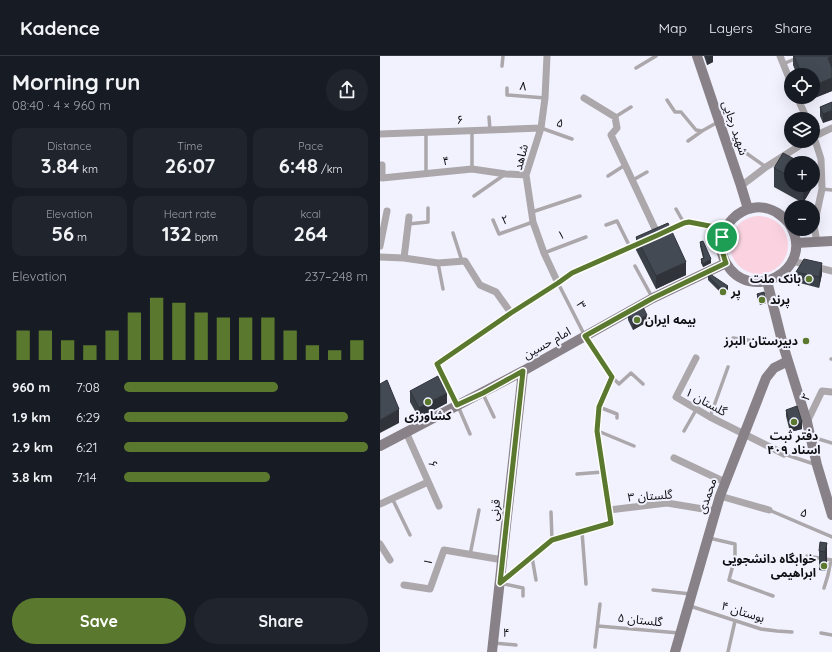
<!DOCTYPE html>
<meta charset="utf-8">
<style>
:root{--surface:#171b24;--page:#20242c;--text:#f1f3f6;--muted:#9ea1a6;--line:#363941;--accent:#5b792e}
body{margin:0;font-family:Quicksand,"Noto Sans Arabic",sans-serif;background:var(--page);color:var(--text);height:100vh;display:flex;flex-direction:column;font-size:15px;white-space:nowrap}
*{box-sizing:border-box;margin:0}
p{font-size:13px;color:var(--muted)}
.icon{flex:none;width:22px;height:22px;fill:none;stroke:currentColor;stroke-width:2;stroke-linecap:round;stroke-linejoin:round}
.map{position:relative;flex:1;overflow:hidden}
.sheet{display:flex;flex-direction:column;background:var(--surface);width:380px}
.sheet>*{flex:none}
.tools{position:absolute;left:404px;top:12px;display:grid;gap:8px}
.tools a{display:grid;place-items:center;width:36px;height:36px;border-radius:50%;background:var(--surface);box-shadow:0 4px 16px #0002;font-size:20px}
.pin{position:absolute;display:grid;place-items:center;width:34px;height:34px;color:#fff;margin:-17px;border:2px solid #fff;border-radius:50%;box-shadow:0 1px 4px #0007}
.round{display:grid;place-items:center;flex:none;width:42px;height:42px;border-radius:21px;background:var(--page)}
.summary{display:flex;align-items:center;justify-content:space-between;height:68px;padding:0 12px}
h1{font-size:22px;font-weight:800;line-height:30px}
.metrics{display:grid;grid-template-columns:repeat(3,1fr);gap:6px;height:68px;padding:4px 12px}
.metrics div{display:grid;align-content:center;border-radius:10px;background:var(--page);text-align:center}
.metrics b{font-size:20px;font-weight:800}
.metrics small{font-size:11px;font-weight:400}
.metrics p{font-size:11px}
.chart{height:112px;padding:8px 12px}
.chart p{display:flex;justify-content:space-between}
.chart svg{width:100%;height:72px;margin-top:4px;stroke:var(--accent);stroke-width:6}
.primary-button{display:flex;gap:8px;margin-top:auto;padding:8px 12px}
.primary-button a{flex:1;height:46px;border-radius:24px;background:var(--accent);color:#fff;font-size:16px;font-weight:800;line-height:46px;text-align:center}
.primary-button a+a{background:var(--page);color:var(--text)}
ul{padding:0 12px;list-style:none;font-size:13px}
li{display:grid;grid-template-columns:64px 48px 1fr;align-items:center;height:30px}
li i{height:10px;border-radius:5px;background:var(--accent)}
header{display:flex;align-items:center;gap:24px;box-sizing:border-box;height:56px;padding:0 20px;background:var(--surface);border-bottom:1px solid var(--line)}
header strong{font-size:19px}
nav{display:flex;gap:22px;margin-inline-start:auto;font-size:14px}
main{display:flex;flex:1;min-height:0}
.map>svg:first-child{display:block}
.green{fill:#fad2e0}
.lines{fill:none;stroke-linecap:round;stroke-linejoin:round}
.lane{stroke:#aba7ab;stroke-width:3.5}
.street{stroke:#aba7ab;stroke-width:7}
.secondary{stroke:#888288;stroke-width:10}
.wall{fill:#3a4047}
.shaded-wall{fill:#30343a}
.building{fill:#444a53;stroke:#30343a}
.route-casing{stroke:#fff;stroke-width:8}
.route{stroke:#5b792e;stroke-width:5}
.poi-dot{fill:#5b792e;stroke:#f2f1fe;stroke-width:1.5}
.labels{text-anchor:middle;stroke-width:4;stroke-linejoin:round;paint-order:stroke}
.street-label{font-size:12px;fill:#0d0d11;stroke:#f2f1fe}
.poi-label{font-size:12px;font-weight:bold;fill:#0d0d11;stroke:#f2f1fe;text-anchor:end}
</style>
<header>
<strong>Kadence</strong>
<nav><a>Map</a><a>Layers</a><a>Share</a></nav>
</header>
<main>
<section class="sheet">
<div class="summary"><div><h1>Morning run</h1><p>08:40 · 4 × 960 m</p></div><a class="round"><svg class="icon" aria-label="share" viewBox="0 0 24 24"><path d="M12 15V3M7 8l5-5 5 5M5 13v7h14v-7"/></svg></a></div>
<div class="metrics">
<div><p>Distance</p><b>3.84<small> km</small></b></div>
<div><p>Time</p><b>26:07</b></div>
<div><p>Pace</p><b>6:48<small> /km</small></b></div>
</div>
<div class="metrics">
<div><p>Elevation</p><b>56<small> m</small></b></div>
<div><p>Heart rate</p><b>132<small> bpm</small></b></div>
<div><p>kcal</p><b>264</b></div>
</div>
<div class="chart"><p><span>Elevation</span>237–248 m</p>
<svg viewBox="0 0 160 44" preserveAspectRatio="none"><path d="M5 44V26M15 44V26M25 44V32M35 44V35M45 44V26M55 44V15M65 44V6M75 44V9M85 44V15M95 44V18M105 44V18M115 44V18M125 44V26M135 44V35M145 44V38M155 44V32"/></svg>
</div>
<ul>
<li><b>960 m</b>7:08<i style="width:63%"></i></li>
<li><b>1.9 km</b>6:29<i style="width:92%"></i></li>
<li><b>2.9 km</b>6:21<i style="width:100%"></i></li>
<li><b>3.8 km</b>7:14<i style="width:60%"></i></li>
</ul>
<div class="primary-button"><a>Save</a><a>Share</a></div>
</section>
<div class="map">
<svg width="452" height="596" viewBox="0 0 452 596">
<rect width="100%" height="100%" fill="#f2f1fe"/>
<path class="green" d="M350 189a29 29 0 1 1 58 0a29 29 0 1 1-58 0Z"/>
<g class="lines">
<path class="lane" d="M403 8 422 0
M122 10 123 0
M256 12 276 0
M127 32V39L165 42
M287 44 295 56H301L316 74 322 75
M109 61 110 74
M235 61 251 51
M161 72 192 83
M308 85 322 75 338 66
M349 85 386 111
M92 113V75
M46 117V76
M228 120 245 109
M253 124 267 116
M442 133 452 134
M94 140 124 119
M296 153 304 167
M152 156 200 140
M113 164 119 178 153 166
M28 168 48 166V152
M226 169 237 165 250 191
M73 177 82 205
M164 197 206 181
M58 207 63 233
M255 210 272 241
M178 227 205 280
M353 282 402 289
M451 303H452
M233 322 239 328 251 317 263 328
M103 338 114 361
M78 350 90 378
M219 351 237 358V362
M330 361 348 311
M218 375 254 390
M304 375 316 354
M432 381 452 387
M404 398 434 408
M197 418 223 416
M12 442 30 479
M389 454 452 481
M202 476 206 528
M329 482 355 488V501L349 524 393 540
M90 499 99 454
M152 501 156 524
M421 516 427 500 452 504
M122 525 172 484 171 456
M120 527 143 532V540
M444 532 448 519 451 504
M273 534 311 538
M310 550 381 573 397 575 412 576
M218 570 299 577
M441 577 452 579
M114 587 136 589
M215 591 220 548
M348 596 355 565"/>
<path class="street" d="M167 0 165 42 161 72 146 119 153 166 164 197 178 227
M400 0 411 27
M417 41 427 63
M204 42 235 61 237 72 231 79 278 179
M0 78 161 72
M433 78 441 103 442 133 434 170 437 186
M433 81 452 72
M0 109H2V122L92 113 126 118 146 119
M361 130 386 111 427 85
M283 177 304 167 309 166 345 173
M0 190 7 155
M0 201 24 202 58 207 85 205 100 229 116 236 131 257
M24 202 29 161
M412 205 452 215
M316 302 296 341 330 361 404 398
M77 349 57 308 131 257 178 227 192 217 264 185
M427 366 442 335 452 336
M26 376 59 450
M294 402 345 426
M340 440 389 454
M0 448 48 426
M229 454 287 447 335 455
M172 484 231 467 217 375 219 351 232 321 205 280
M0 488 10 504
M24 529 50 533 64 494 123 504"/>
<path class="secondary" d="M317 0 361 130 368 153
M411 171C408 164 402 160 396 156 364 138 328 176 346 207 370 249 433 214 412 173
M416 187 452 185
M387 225 403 289 427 366 437 409 452 459
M0 390 143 315 273 242 346 207
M112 596 143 315
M295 596 340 440 386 322 394 312 408 305"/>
</g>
<path class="wall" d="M324 0H333V6L327 9Z
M413 0H452V35L427 45 425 41H433V19H417L413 9Z
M452 46 443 67 440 60V51Z
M411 107V129H432V132L423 147 394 131V112Z
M256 181 306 219 276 233 256 194Z
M320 186 331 207 323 211 321 207V203L323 202 320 190Z
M416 216 442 218 439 232 416 226Z
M328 220 348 233 343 239 328 224Z
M377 238 386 247 380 249 377 241Z
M248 257 267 266 253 274 248 264Z
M30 335 67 347 39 362 30 346Z
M406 354 422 373 410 376 406 360Z
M447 487V507L445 515 439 514V495Z"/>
<path class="shaded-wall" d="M332 0H333V6L327 9V2Z
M452 0V13L448 2Z
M452 22V35L427 45V41H433V30Z
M452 54V64L443 67V58Z
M423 129H432V132L423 147Z
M331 203V207L323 211V208Z
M306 206V219L276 233V220Z
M442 207V218L439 232V221Z
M348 230V233L343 239V235Z
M386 244V247L380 249V246Z
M267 259V266L253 274V267Z
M67 337V347L39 362V352Z
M19 353V367L0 377V364Z
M422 366V373L410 376V369Z
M447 487V507L445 515V496Z"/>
<path class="building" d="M326 0H332L327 2Z
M414 0H452L448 2 452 12V22L433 30V19H422Z
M452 46V54L443 58 440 51Z
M403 97 422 107H411V121L394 112Z
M288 167 306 206 276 220 256 181Z
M323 185 331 203 323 208 321 203 324 202 320 186Z
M424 203 442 207 439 221 416 216Z
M330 218 348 230 343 235 328 220Z
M384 236 386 244 380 246 377 238Z
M262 249 267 259 253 267 248 257Z
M58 320 67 337 39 352 30 335Z
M7 324 19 353 0 364V328Z
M417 350 422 366 410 369 406 354Z
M440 486 447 487 445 496 439 495Z"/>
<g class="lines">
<defs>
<path id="route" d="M309 166 345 173C341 185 341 195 346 207L273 242 205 280 232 321 219 351 217 375 231 467 172 484 120 527 143 315 103 337 77 349 57 308 131 257 178 227 192 217 278 179 304 167Z"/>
</defs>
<use href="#route" class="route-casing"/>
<use href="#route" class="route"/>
</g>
<g class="poi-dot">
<circle cx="429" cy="223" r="4"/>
<circle cx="343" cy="236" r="4"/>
<circle cx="382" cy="244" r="4"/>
<circle cx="257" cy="264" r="4"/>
<circle cx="426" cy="285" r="4"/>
<circle cx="48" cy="346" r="4"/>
<circle cx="414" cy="366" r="4"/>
<circle cx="444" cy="510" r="4"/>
</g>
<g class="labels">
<g class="street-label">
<text transform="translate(143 30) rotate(5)" y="4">۸</text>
<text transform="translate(80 64) rotate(-2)" y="4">۶</text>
<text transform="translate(180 67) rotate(19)" y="4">۵</text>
<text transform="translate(355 72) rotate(71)" y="4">شهید رجایی</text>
<text transform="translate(141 101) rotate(-75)" y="4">شاهد</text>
<text transform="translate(66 105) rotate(-6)" y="4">۴</text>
<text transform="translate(125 164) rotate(-18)" y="4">۲</text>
<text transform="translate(181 179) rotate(-21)" y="4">۱</text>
<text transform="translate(201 249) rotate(63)" y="4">۳</text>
<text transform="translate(167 287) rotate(-29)" y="4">امام حسین</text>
<text transform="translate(426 341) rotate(-64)" y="4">۲</text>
<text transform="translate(326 346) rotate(29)" y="4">گلستان ۱</text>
<text transform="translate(53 408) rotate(66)" y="4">۶</text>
<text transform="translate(270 440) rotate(-4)" y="4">گلستان ۳</text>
<text transform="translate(327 440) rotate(-71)" y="4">محمدی</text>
<text transform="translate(115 454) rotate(-84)" y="4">قرنی</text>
<text transform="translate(424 457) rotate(23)" y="4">۵</text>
<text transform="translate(48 506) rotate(-71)" y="4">۱</text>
<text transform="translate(363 556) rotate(17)" y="4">بوستان ۴</text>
<text transform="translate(260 564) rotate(6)" y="4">گلستان ۵</text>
<text transform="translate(126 577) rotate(6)" y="4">۴</text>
</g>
<g class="poi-label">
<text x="421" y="227">بانک ملت</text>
<text x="351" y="240" text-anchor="start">پر</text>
<text x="390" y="248" text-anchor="start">پرند</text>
<text x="265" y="268" text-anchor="start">بیمه ایران</text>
<text x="418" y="289">دبیرستان البرز</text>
<text x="48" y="364" text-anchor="middle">کشاورزی</text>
<text x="414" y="384" text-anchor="middle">دفتر ثبت<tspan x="414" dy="14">اسناد ۴۰۹</tspan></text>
<text x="436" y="507">خوابگاه دانشجویی<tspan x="436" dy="14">ابراهیمی</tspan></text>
</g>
</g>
</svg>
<div class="tools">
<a><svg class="icon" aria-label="locate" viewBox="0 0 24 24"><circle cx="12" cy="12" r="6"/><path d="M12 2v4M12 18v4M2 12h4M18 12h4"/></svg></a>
<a><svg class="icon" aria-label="layers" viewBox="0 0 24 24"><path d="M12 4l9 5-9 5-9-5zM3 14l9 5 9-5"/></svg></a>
<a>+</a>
<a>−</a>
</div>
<div class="pin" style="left:342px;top:181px;background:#1e9e55"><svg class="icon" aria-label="arrive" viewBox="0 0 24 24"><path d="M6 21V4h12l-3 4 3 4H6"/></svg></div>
</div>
</main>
